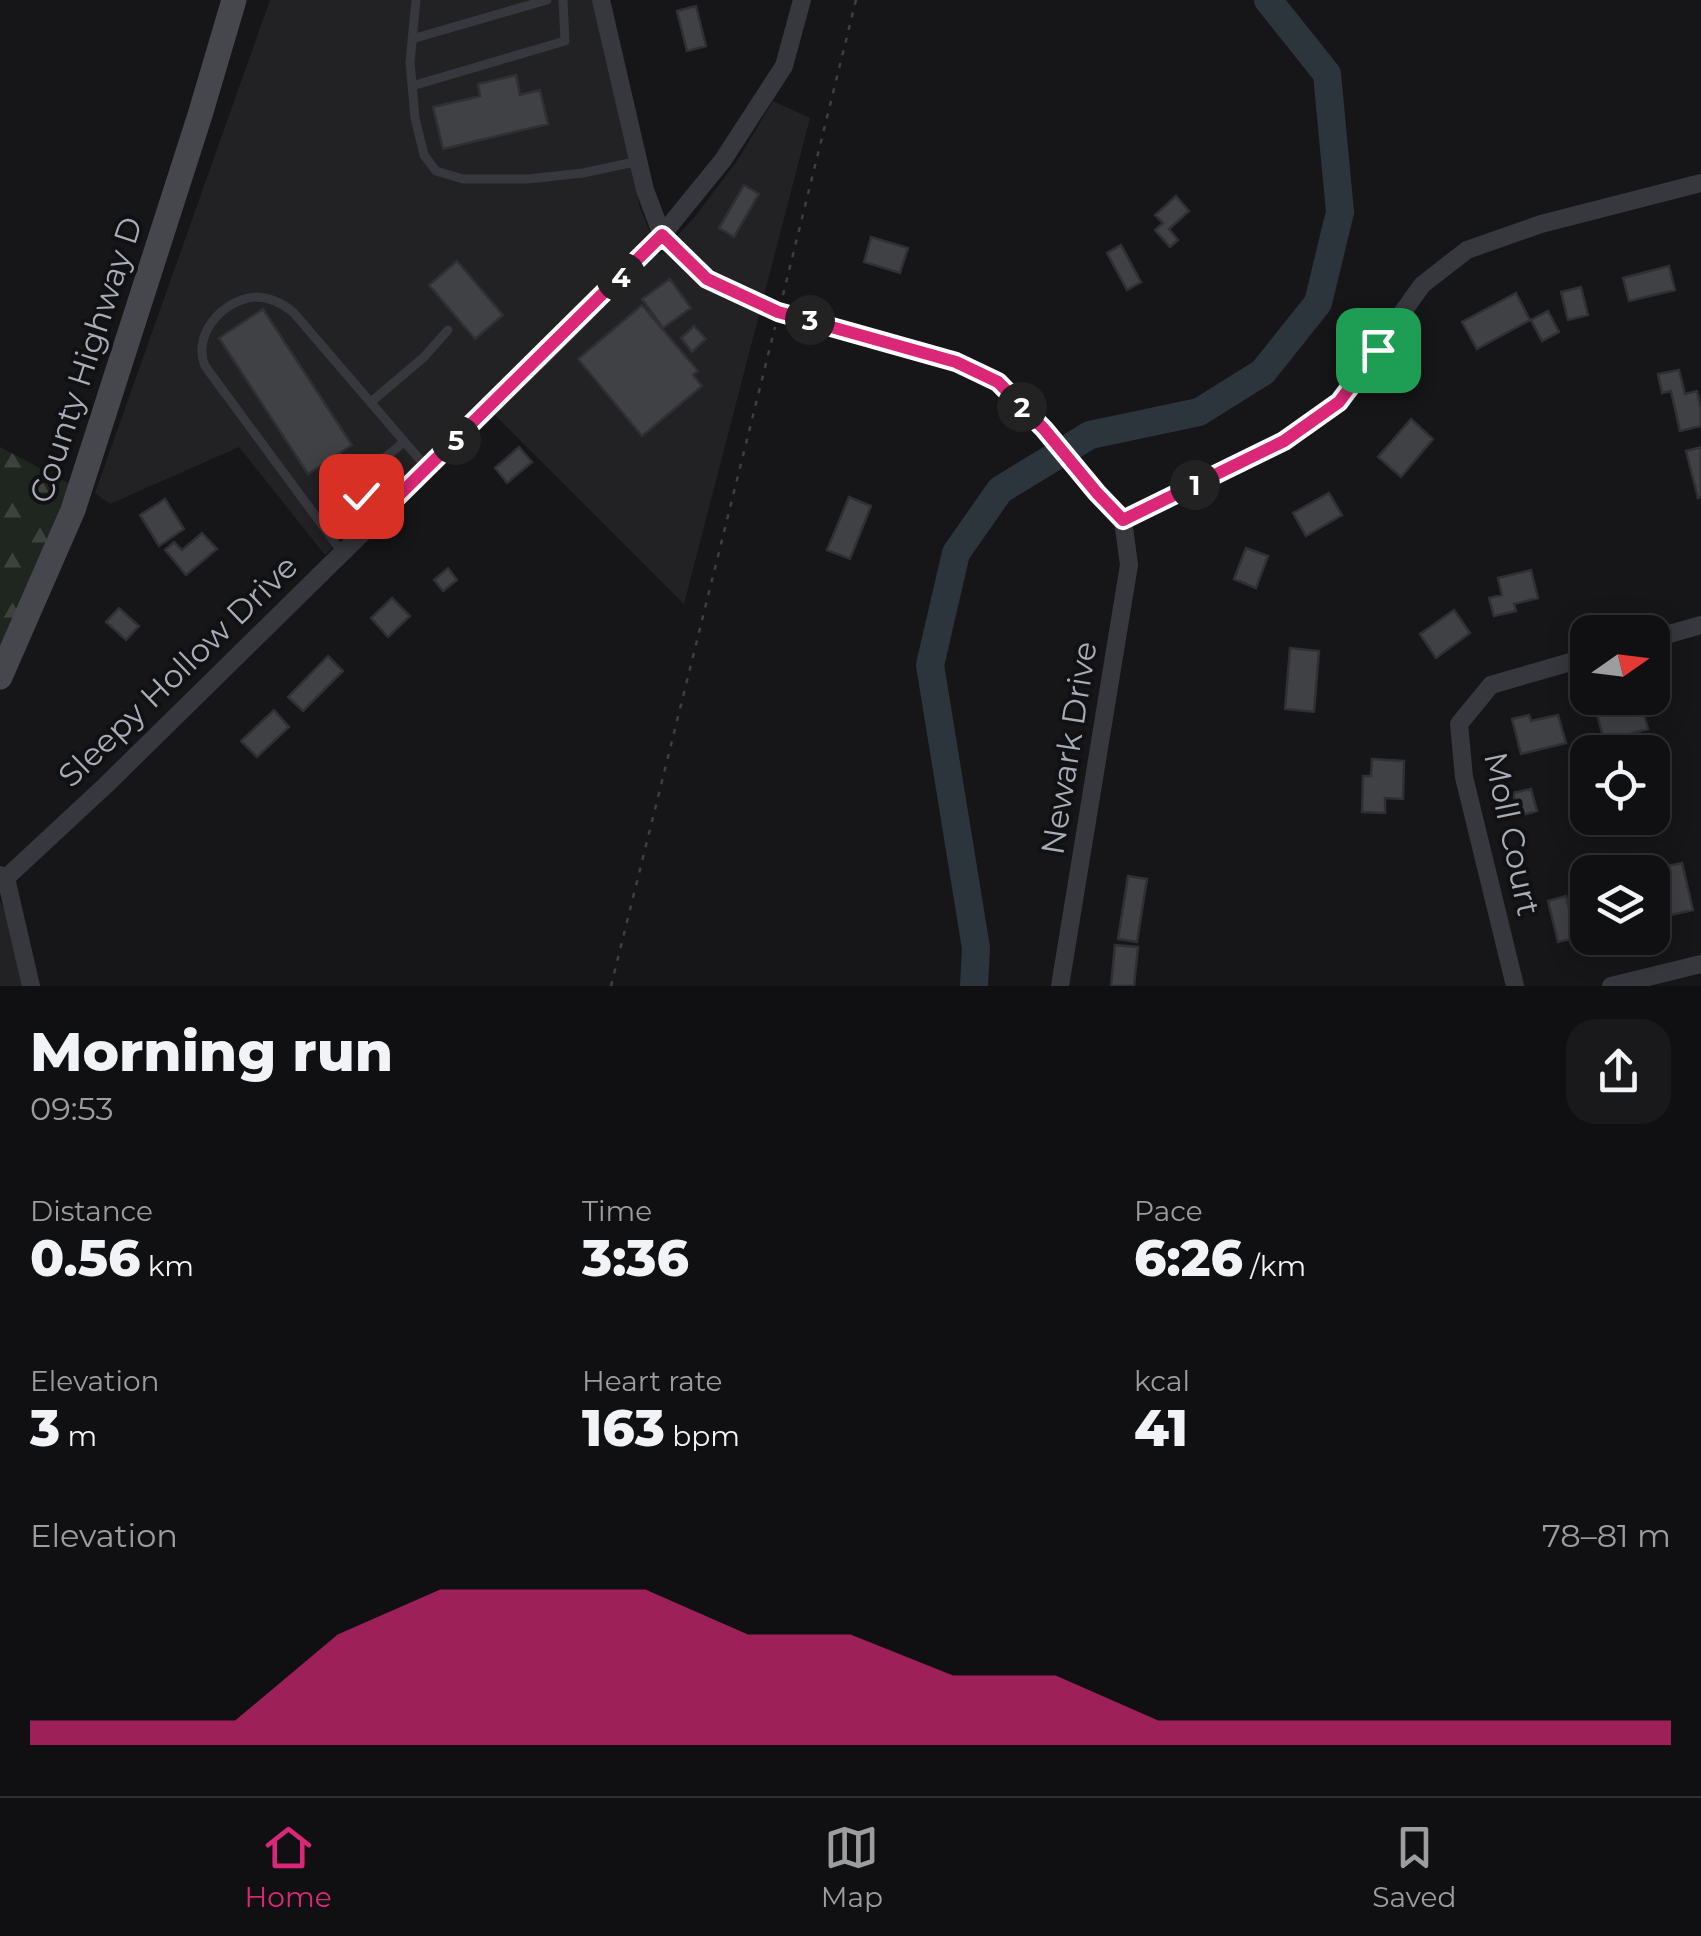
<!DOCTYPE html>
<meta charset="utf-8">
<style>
:root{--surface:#101012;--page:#19191b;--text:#f1f3f6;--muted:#9c9d9f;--line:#303032;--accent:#db2777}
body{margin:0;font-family:Montserrat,sans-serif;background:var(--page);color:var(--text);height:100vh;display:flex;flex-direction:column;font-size:38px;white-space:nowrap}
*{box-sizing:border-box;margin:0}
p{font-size:32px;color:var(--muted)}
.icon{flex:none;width:55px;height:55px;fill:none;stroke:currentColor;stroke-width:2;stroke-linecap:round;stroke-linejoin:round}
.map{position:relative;height:986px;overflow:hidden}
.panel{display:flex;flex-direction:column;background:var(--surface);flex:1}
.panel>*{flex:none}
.needle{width:65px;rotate:76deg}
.controls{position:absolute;left:1570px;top:615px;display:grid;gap:20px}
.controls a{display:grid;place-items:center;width:100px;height:100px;border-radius:20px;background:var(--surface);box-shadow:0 5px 25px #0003,0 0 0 2px var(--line);font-size:50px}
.pin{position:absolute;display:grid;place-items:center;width:85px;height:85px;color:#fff;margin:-42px;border-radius:20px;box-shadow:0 5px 15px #0006}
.km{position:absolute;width:50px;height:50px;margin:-25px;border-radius:50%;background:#222;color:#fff;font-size:28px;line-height:50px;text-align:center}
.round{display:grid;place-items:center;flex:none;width:105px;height:105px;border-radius:30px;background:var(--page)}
.headline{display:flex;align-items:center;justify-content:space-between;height:170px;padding:0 30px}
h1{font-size:55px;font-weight:800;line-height:75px}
.stats{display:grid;grid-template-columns:repeat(3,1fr);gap:15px;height:170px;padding:10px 30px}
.stats div{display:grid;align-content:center}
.stats b{font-size:50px;font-weight:800}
.stats small{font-size:28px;font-weight:400}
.stats p{font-size:28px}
.chart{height:280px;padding:20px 30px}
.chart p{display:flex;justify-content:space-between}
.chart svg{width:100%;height:180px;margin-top:10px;fill:var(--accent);opacity:.7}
.tab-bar{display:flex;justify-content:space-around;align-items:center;height:140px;border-top:2px solid var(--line);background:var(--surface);font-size:28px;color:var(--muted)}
.tab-bar a{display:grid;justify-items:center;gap:5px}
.tab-bar .current{color:var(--accent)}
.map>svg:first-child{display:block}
.built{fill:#222225}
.forest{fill:url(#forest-firs)}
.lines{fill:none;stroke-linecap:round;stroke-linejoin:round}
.river{stroke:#2c353c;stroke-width:28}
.building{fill:#404145;stroke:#303034;stroke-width:2.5}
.path{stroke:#3d3f44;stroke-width:2.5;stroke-dasharray:5 8;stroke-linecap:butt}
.lane{stroke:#37383d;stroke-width:9}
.street{stroke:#37383d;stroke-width:18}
.secondary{stroke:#45474d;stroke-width:25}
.route-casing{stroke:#fff;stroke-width:20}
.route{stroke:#db2777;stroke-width:12}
.labels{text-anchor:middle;stroke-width:8;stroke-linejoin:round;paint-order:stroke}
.street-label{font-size:32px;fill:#a8adb8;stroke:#111113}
</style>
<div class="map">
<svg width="1701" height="986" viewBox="0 0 1701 986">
<defs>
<pattern id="forest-firs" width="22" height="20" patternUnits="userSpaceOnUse" patternTransform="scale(2.5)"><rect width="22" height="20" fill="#1e261f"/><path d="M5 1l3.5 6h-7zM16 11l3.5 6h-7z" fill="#3c433d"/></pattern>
</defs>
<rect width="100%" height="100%" fill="#161618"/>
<path class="built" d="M270 0H595L640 208 659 255 693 219 737 161 773 101 810 118 684 604 481 401 325 555 239 447 110 504 95 493Z
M0 901 7 915 24 986H0Z"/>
<path class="forest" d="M0 447 70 484 0 652Z"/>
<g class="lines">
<path class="river" d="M974 986 976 948 930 665 956 553 1000 490 1090 435 1199 412 1263 372 1318 303 1340 212 1327 74 1268 0"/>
</g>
<path class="building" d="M696 6 706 46 687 51 677 11Z
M516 75 520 95 540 90 548 124 443 149 433 107 480 96 478 84Z
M744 185 759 194 734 237 719 228Z
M1176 196 1189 211 1169 229 1178 240 1170 247 1155 230 1163 223 1155 215Z
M871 237 908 248 900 273 864 262Z
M1121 245 1141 282 1127 290 1107 253Z
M457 261 503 315 475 339 429 285Z
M1669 266 1675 290 1629 301 1623 278Z
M670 279 691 308 663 328 642 299Z
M1581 287 1588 315 1568 320 1561 292Z
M1516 293 1530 320 1477 349 1462 322Z
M642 305 698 371 693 375 702 386 642 436 578 359Z
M263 309 352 445 308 474 219 338Z
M1548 311 1559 332 1542 341 1531 320Z
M694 326 706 339 692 352 681 338Z
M1679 370 1685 394 1697 391 1701 409V426L1680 431 1671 391 1662 393 1658 374Z
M1411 419 1433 439 1401 477 1378 457Z
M519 447 532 462 507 483 495 468Z
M1701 447V497L1698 498 1686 451Z
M1329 493 1342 515 1306 536 1293 513Z
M849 497 871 506 850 559 827 550Z
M165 499 184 529 159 546 140 515Z
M202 533 217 549 186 575 165 550 174 542 182 550Z
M1246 548 1268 556 1256 588 1234 579Z
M448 568 457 580 443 591 434 580Z
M1531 570 1538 598 1514 604 1516 611 1494 616 1489 598 1502 595 1498 578Z
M392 598 410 616 388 637 371 618Z
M119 608 139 626 126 640 106 622Z
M1454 610 1470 633 1436 658 1420 634Z
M1290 648 1319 651 1314 712 1285 709Z
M328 656 343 671 303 711 288 697Z
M1610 698H1640L1648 729 1604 741 1597 714 1613 710Z
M274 710 289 727 257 757 241 741Z
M1529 715 1531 721 1558 715 1566 743 1521 754 1512 719Z
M1372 759 1404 761 1403 799 1385 798V813L1362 812 1363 776H1371Z
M1531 789 1537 811 1519 816 1513 793Z
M1682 863 1693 910 1652 919V894L1668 891 1663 867Z
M1128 876 1147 879 1137 942 1118 939Z
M1566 896 1571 916 1588 912V935L1558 942 1548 901Z
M1115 945 1138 947 1134 986H1111Z"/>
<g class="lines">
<path class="path" d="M783 295 856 0
M611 986 775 327"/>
<path class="lane" d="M416 0 410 62 415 118 424 155 436 171 463 179H528L583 173 639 161
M412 39 547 0
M412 86 565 41 563 0
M371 402 424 357 448 330
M376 518 361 496 359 479 404 442
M342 552 205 366C192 335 222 300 255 297 270 297 282 303 293 312L427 468"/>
<path class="street" d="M601 0 645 190 662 235 707 279 778 312 956 362 997 383 1044 429 1097 493 1123 520
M1123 520 1284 441 1339 402 1422 285 1467 250 1541 224 1701 183
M1652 639 1701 625
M0 875 6 878 31 986
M6 878 106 785 572 327 662 235 723 160 784 66 802 0
M1060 986 1129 565 1123 520
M1515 986 1464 777 1459 724 1491 685 1588 657
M1611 986 1701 964"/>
<path class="secondary" d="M0 677 73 510 200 115 234 0"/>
</g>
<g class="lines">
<defs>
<path id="route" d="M361 496 376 518 662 235 707 279 778 312 956 362 998 382 1044 429 1097 493 1123 520 1284 441 1339 402 1378 350"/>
</defs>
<use href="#route" class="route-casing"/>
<use href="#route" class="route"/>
</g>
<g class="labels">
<g class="street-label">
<text transform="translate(86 360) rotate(-72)" y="11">County Highway D</text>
<text transform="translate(178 671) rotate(-44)" y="11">Sleepy Hollow Drive</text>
<text transform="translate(1069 748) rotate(-81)" y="11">Newark Drive</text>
<text transform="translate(1512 834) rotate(78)" y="11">Moll Court</text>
</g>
</g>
</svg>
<div class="controls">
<a><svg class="needle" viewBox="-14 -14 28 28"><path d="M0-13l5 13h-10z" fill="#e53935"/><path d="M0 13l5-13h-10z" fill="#9c9d9f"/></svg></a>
<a><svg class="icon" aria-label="locate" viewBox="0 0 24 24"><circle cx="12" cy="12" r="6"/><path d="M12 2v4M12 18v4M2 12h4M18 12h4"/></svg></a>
<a><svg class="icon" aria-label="layers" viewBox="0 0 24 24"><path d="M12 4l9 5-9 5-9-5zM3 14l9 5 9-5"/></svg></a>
</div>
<div class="pin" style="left:1378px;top:350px;background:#1e9e55"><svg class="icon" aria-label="arrive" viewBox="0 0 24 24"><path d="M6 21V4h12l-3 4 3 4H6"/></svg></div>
<div class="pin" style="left:361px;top:496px;background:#d93025"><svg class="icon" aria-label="check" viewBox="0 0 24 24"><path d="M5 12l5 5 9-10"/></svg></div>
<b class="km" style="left:1195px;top:485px">1</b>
<b class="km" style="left:1022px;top:407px">2</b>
<b class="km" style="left:810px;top:320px">3</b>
<b class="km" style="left:621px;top:277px">4</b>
<b class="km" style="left:456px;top:440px">5</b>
</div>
<section class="panel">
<div class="headline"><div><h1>Morning run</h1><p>09:53</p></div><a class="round"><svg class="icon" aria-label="share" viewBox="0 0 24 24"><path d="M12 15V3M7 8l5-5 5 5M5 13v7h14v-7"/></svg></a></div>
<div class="stats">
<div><p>Distance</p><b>0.56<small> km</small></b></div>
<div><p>Time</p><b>3:36</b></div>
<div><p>Pace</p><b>6:26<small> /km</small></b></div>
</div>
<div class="stats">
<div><p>Elevation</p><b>3<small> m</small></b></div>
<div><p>Heart rate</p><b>163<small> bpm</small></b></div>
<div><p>kcal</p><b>41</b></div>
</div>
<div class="chart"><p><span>Elevation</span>78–81 m</p>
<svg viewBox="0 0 160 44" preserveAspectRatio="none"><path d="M0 44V38L10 38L20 38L30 17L40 6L50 6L60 6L70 17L80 17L90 27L100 27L110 38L120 38L130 38L140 38L150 38L160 38V44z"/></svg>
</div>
</section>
<nav class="tab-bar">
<a class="current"><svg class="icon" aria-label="home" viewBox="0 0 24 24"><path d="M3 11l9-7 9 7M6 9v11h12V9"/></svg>Home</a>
<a><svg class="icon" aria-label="map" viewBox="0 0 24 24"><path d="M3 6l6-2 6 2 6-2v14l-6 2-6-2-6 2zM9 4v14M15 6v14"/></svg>Map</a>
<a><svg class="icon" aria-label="saved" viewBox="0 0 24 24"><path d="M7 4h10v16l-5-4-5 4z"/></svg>Saved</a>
</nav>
